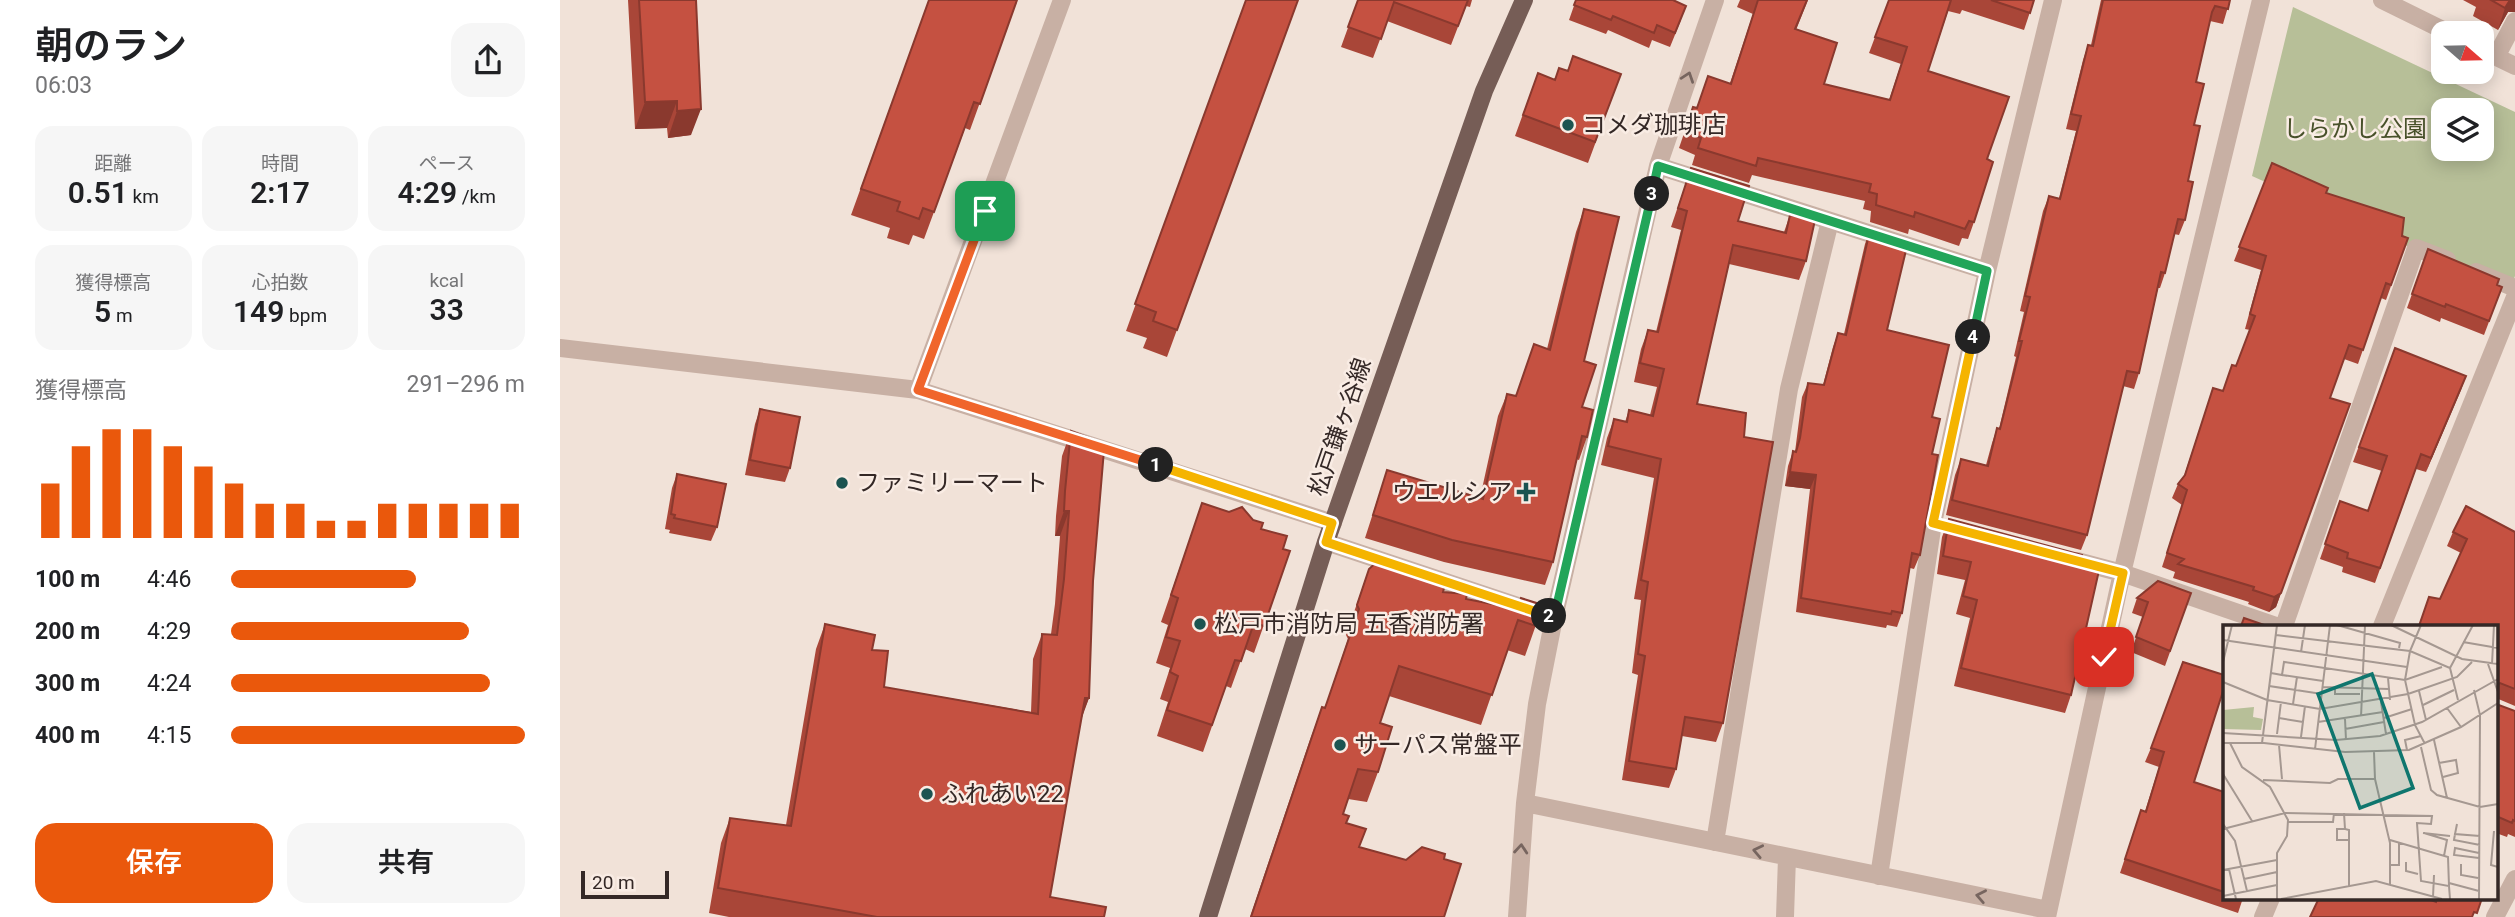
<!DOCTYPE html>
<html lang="ja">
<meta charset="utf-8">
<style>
:root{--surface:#fff;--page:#f6f6f6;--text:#202124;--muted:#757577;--accent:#ea580c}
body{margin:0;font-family:Roboto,"Noto Sans JP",sans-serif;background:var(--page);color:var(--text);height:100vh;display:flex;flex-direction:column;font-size:26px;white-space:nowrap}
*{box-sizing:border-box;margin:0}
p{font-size:23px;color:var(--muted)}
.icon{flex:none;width:38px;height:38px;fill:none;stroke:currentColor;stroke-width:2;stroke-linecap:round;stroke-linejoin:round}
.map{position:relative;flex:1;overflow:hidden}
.side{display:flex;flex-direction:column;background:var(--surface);width:560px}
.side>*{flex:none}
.needle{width:46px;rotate:110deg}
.buttons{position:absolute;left:1871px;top:21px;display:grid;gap:14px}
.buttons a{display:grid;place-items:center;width:63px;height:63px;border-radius:14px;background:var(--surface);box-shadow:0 4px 18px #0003;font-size:35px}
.scale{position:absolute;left:21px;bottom:18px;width:88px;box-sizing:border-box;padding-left:7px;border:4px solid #342826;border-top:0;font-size:19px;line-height:24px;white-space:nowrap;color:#342826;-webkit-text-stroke:5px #f9ece4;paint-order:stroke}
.pin{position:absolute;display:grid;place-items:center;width:60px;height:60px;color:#fff;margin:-30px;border-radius:14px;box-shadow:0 4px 10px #0006}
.km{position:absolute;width:35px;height:35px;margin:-18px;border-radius:50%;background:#222;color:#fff;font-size:19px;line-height:35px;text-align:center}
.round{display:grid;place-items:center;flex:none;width:74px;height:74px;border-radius:21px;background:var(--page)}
.headline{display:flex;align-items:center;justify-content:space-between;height:119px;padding:0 35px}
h1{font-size:38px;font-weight:600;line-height:52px}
.metrics{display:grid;grid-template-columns:repeat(3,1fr);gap:10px;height:119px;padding:7px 35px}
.metrics div{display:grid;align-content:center;border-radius:18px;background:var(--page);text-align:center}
.metrics b{font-size:30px;font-weight:600}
.metrics small{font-size:19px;font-weight:400}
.metrics p{font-size:19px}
.chart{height:196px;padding:14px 35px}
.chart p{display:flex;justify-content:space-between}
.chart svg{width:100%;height:126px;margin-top:7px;stroke:var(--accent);stroke-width:6}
.button{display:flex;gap:14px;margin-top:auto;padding:14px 35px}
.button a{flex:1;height:80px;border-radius:21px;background:var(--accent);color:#fff;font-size:28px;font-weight:600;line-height:80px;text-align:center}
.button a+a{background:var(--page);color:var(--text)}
ul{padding:0 35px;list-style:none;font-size:23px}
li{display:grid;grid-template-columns:112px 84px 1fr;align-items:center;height:52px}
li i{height:18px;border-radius:9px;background:var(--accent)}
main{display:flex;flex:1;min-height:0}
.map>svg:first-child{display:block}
.green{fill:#b7bf98;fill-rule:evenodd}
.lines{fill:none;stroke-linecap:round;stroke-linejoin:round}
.minor{stroke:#c8b0a4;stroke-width:18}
.major{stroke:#765d56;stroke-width:18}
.wall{fill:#a94638}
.shaded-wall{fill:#8a392e}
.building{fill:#c55141;stroke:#8a392e;stroke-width:2}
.oneway{stroke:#77655f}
.split-1-casing{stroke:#fff;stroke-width:14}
.split-2-casing{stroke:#fff;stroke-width:14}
.split-3-casing{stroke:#fff;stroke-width:14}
.split-4-casing{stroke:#fff;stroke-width:14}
.split-5-casing{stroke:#fff;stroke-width:14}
.split-1{stroke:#f0652b;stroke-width:9}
.split-2{stroke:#f5b400;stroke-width:9}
.split-3{stroke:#22a559;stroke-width:9}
.split-4{stroke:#22a559;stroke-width:9}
.split-5{stroke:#f5b400;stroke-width:9}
.poi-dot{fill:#1c5451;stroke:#f9ece4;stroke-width:2.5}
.labels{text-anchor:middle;stroke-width:5;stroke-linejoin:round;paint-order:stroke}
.poi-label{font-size:24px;fill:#342826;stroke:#f9ece4;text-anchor:start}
.park-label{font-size:24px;fill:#48512a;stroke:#f9ece4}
.street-label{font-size:24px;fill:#342826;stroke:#f9ece4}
.inset-road{fill:none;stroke:#a59891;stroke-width:2}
.view{fill:#0f766e;fill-opacity:0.15;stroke:#0f766e;stroke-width:3.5}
.inset-edge{fill:none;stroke:#342826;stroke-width:3.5}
</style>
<main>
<section class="side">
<div class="headline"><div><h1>朝のラン</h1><p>06:03</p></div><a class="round"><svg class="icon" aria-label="share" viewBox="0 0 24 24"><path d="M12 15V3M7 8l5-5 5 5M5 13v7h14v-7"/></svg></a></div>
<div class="metrics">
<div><p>距離</p><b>0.51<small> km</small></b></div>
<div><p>時間</p><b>2:17</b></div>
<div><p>ペース</p><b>4:29<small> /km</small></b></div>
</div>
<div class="metrics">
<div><p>獲得標高</p><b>5<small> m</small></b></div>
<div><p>心拍数</p><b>149<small> bpm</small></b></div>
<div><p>kcal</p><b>33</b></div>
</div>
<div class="chart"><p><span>獲得標高</span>291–296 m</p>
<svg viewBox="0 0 160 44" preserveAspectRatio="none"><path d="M5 44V25M15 44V12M25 44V6M35 44V6M45 44V12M55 44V19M65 44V25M75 44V32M85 44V32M95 44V38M105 44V38M115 44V32M125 44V32M135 44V32M145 44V32M155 44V32"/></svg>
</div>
<ul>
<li><b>100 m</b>4:46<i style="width:63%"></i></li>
<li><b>200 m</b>4:29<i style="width:81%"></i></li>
<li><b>300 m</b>4:24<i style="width:88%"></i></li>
<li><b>400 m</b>4:15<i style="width:100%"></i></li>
</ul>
<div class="button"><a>保存</a><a>共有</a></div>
</section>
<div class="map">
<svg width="1955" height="917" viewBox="0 0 1955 917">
<rect width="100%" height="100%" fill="#f1e2d8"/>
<path class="green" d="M1733 7 1955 112V276L1949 292 1692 176ZM1883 110H1922V149H1883Z"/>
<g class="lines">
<path class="minor" d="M1822 0 1889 33
M1922 50 1955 66
M1936 57 1955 21
M1098 166 1427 271
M1916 272 1955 288
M0 348 358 390 773 523
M358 390 502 0
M766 542 994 618
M1517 561 1562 573 1716 626
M1724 626 1856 248 1887 260
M1822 626 1955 297
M965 803 1488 910
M1155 842 1229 389 1270 221
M1319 876 1373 523 1427 271 1493 0
M957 917 965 803 977 704 994 618 1098 166 1155 0
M1225 917 1227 857
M1487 917 1562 573 1701 0
M1703 917 1711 898
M1935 917 1955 879"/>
<path class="major" d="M648 917 766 542 924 91 964 0"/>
</g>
<path class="wall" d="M68 0H136L131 135 108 138 107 128 75 129Z
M369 0H457L410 130 405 128 364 239 353 235 349 245 327 238 330 228 291 215Z
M686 0H738L607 357 583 348 587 338 566 331Z
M798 0H912L910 7 906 6 891 45 827 21 813 58 781 47Z
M1016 0 1121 20 1110 47 1092 40 1089 48 1048 30 1046 34 1009 20Z
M1180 0H1248L1236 30 1264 84 1329 100 1341 64 1309 53 1329 0H1474L1464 30 1402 10 1400 14 1388 11 1368 71 1427 159 1414 222 1408 239 1402 238 1399 246 1349 229 1348 234 1310 222 1311 211 1303 209 1305 201 1192 175 1189 183 1132 165 1135 155 1119 148 1133 107 1137 108 1170 83 1193 14 1177 7Z
M1541 0H1670L1663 24 1650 21 1636 82 1634 125 1628 181 1625 220 1619 235 1614 234 1605 273 1600 288H1598L1579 373 1574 389 1563 386 1527 535 1521 550 1386 515 1395 475 1401 459 1426 465 1432 443 1437 428 1439 429 1456 357 1454 356 1464 312 1460 311 1483 211 1489 196 1499 198 1516 131 1506 129 1523 60 1528 45H1531Z
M1903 0H1955V12H1948L1938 30 1913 16 1916 7Z
M1008 71 1061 74 1028 163 955 136 978 73 995 80Z
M1712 163 1848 238 1826 300 1821 298 1798 364 1784 359 1770 398 1790 404 1716 607 1709 612 1688 604 1689 602 1613 578 1615 572 1602 567 1622 505 1612 498 1618 484 1624 476 1653 388 1663 391 1672 365 1676 366 1690 330 1685 329 1701 270 1674 261Z
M1131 168 1178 221 1224 232 1230 215 1246 261 1239 280 1169 264 1137 404 1163 723 1156 742 1122 736 1116 769 1109 788 1062 780 1078 675 1072 673 1081 600 1074 599 1094 478 1041 465 1047 438 1054 419 1065 422 1069 410 1090 415 1097 387 1074 382 1081 349 1088 330 1096 332 1121 230 1111 227Z
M1024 209V361L1022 407 1027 437 1019 460 1016 459 993 562 985 585 884 562 805 538 827 470 920 498 938 416 947 394 956 396 974 344 987 349 1016 232Z
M1310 230 1327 330 1372 417V454L1360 555 1354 569 1350 568 1342 613 1337 627 1327 625 1326 628 1236 612 1250 489 1225 486 1228 466 1233 451 1235 452 1242 397 1248 383 1263 385 1273 347 1278 333 1284 334 1305 244Z
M1868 249 1942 287 1924 335 1881 318 1880 322 1847 308Z
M1835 348 1906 376 1866 472 1856 469 1815 583 1782 572 1783 567 1760 559 1780 501 1808 511 1822 471 1793 462Z
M200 409 230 468 225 482 185 475 195 424Z
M511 431 533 581 529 698 521 718 490 897 544 917H169L149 913 161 843 170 818 226 825 256 649 265 624 312 650 324 687 471 712 473 659 482 634H491L495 604 500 536H495L496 516 502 456Z
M117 474 157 527 151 541 109 533 110 530 105 529 112 488Z
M642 503 701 529 723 549 730 551 694 653 685 649 671 688 666 686 643 752 597 736 608 702 600 699 610 668 596 663 608 625 601 622Z
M1389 519 1521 561 1511 695 1505 713 1394 686 1410 618 1396 614 1405 580 1377 574 1382 537Z
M1893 532H1955V706L1936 698V626L1880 599 1901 553 1887 546Z
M809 569 853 571 883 592 906 599 958 608 983 605 965 656 947 650 921 725 829 696 820 723 818 772 807 802 788 799 783 814 786 823 799 847 846 860 884 859V917H690L751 737 762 707 765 708 788 639 786 635Z
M1631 593 1605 666 1571 652 1583 617 1572 613 1577 598Z
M1664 674V688L1634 782 1664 792V898H1683L1678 913 1560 873 1581 810 1585 811 1599 767 1585 762 1591 748Z
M1936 704 1955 711V837L1948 834 1947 837 1936 833Z"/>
<path class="shaded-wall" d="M1950 0H1955V12H1948L1938 30 1945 8Z
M117 101 107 128 75 129 85 102Z
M141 109 131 135 108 138 117 111Z
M1906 376 1901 390 1866 472 1871 458Z
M1230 472 1256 475 1250 489 1225 486Z
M504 511H509L500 536H495Z
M1721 593 1716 607 1709 612 1714 597Z
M1940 683 1936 695V685Z
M525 698H529L520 723Z"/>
<path class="building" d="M79 0H136L141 109 117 111V101L85 102Z
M369 0H457L420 104 414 102 374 212 363 208 359 219 337 211 340 202 301 189Z
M686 0H738L617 330 593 321 596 312 575 304Z
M798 0H908L898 26 834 2 821 39 788 27Z
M1016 0H1113L1126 6 1115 33 1097 25 1094 33 1053 16 1051 20 1014 5Z
M1198 0H1247L1235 29 1277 43 1264 84 1330 100 1347 47 1315 37 1329 0H1391L1368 71 1449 97 1427 159 1433 162 1414 222 1409 221 1405 229 1355 212 1354 217 1316 205 1317 194 1309 192 1311 184 1198 158 1196 166 1138 148 1141 138 1125 131 1133 107 1137 108 1148 76 1171 84Z
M1431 0H1474L1470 13Z
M1543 0H1670L1668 9 1655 6 1652 12 1636 82 1644 84 1634 125 1640 126 1628 181 1633 182 1625 220 1618 219 1605 273 1601 272 1579 373 1567 371 1527 535 1392 500 1401 459 1428 466 1437 428 1440 429 1462 341H1459L1470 297 1465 296 1489 196 1500 199 1521 116 1511 114 1528 45 1533 46Z
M1931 0H1950L1945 8Z
M1013 56 1061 74 1035 142 963 115 978 73 995 80 999 68 1008 71Z
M1712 163 1768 188 1766 193 1844 218 1842 236 1848 238 1831 285 1826 283 1803 350 1789 345 1770 398 1790 404 1721 593 1714 597 1693 590 1694 587 1618 564 1624 559 1607 553 1627 490 1618 484 1625 475 1653 388 1663 391 1672 365 1676 366 1695 316 1690 314 1706 256 1679 247Z
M1131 168 1189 186 1178 221 1226 233 1230 215 1255 220 1246 261 1173 245 1137 404 1186 413 1184 437 1213 442 1163 723 1125 717 1116 769 1069 761 1085 656 1078 654 1088 582 1081 580 1101 459 1048 446 1054 419 1067 422 1069 410 1093 416 1104 369 1080 363 1088 330 1098 332 1127 211 1118 208Z
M1024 209 1059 217 1024 361 1036 365 1022 407 1033 410 1027 437 1022 436 993 562 892 540 813 515 827 470 923 499 947 394 956 396 974 344 990 350Z
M1310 230 1348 242 1327 330 1389 345 1372 417 1380 419 1372 454 1378 455 1360 555 1352 553 1342 613 1332 611 1331 614 1241 598 1256 475 1230 472 1233 451 1236 452 1240 438 1248 383 1264 385 1278 333 1286 335Z
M1868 249 1939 279 1937 285 1942 287 1929 321 1886 304 1885 307 1852 294Z
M1835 348 1906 376 1871 458 1861 454 1820 568 1787 558 1788 553 1765 544 1780 501 1808 511 1827 456 1799 447Z
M200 409 240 417 230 468 190 460Z
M511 431 543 443 544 450 533 581 529 698H525L490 897 546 907 544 917H317L158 888 170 818 231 826 265 624 315 635 312 650 328 651 324 687 478 714 482 634 497 635 504 579 509 511H504L505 491Z
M117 474 166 484 157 527 114 518 115 515 111 514Z
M642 503 669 512 682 507 693 520 703 523 701 529 727 536 723 549 730 551 704 626 694 623 681 661 675 660 652 725 607 710 618 676 610 672 620 641 606 637 618 598 611 595Z
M1906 506 1955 532V689L1940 683 1936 685V626H1859L1869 597 1880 599 1907 539 1893 532Z
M1389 519 1522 555 1521 561 1540 566 1511 695 1401 668 1417 600 1403 596 1411 562 1383 556Z
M822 557 853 567V571L887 576 883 592 907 594 906 599 958 609 961 598 983 605 976 626 958 620 932 695 839 666 820 723 832 727 818 772 798 769 783 814 789 816 786 823 806 829 799 847 846 860 862 847 885 854 884 859 901 864 884 917H691L762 707 765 708 799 609 797 605 809 569Z
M1598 581 1631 593 1610 651 1576 637 1588 602 1577 598Z
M1684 618 1707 626H1681Z
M1623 662 1664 675V688L1634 782 1664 792V892L1565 859 1581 810 1586 812 1604 752 1591 748Z
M1936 704 1955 711V821L1953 820 1952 823 1936 816Z
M1759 898H1865L1876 902 1877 898H1922L1917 913 1914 912 1912 917H1750Z"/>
<defs><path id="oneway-chevron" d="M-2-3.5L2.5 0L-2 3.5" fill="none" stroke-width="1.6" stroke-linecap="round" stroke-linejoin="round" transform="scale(1.75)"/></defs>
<g class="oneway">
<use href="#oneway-chevron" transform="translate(1128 77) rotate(-71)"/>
<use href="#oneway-chevron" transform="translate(961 849) rotate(-85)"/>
<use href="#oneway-chevron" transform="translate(1198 851) rotate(-168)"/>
<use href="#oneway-chevron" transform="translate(1421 896) rotate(-169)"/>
</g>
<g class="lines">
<defs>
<path id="split-1" d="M425 211 358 390 596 465"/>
<path id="split-2" d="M596 465 772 523 766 542 989 616"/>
<path id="split-3" d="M989 616 994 618 1092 194"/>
<path id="split-4" d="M1092 194 1098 166 1427 271 1413 337"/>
<path id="split-5" d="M1413 337 1373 523 1563 573 1544 657"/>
</defs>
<use href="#split-1" class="split-1-casing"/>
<use href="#split-2" class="split-2-casing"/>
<use href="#split-3" class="split-3-casing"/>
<use href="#split-4" class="split-4-casing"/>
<use href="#split-5" class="split-5-casing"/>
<use href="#split-1" class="split-1"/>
<use href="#split-2" class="split-2"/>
<use href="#split-3" class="split-3"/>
<use href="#split-4" class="split-4"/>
<use href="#split-5" class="split-5"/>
</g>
<g class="poi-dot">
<circle cx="1008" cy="125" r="7"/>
<circle cx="282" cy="483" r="7"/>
<path d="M962.5 481.5h7v7h7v7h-7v7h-7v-7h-7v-7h7z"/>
<circle cx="640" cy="624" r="7"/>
<circle cx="780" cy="745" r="7"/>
<circle cx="367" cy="794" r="7"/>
</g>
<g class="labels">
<g class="poi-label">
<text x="1022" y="133">コメダ珈琲店</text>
<text x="296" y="491">ファミリーマート</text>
<text x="952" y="500" text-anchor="end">ウエルシア</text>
<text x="654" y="632">松戸市消防局 五香消防署</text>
<text x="794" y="753">サーパス常盤平</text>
<text x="381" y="802">ふれあい22</text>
</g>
<g class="park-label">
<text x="1795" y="137">しらかし公園</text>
</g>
<g class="street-label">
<text transform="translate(780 427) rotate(-71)" y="8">松戸鎌ヶ谷線</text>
</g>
</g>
<g transform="translate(1663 625)">
<rect width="275" height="275" fill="#f1e2d8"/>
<path d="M31 82 30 92 40 94 38 105 0 104V85Z" fill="#b7bf98"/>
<path class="inset-road" d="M114 0 177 18 176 23M168 0 239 34 275 39M198 0 187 26 182 55 192 100 202 119M53 10 187 26 227 43 235 75M0 15 184 42M240 17 275 23M78 27 82 0M0 37 9 0M265 39 275 67M269 39 271 0M227 43 250 0M48 48 59 50 61 37 182 55 219 42M59 50 100 56M165 53 167 75M0 57 44 75 97 84 185 69 234 52 249 37M46 61 99 69M99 62 166 64M112 62V69H137M251 65 257 90 256 274M196 66 203 95M158 77 163 109M70 79 74 52M200 80 231 65M224 83 238 102M138 92 142 0M56 93 80 97M161 93 189 84M122 94 123 115M95 97 160 87M122 104 161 97M0 108 113 115 157 111 199 97 275 54M54 109 58 77M78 112 82 81M211 115 224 173M0 118H41L122 127 186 125 238 102 275 78M7 118 19 142 47 162 65 195 64 211 54 228V274M39 118 54 0M56 120 59 154M198 122 208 165 214 170 257 182 275 179M92 124 107 0M184 125 182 115 198 111M151 127 152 154 167 218V260M216 138 233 135 235 148 220 152M0 149 29 196M40 155 107 158 115 154H152M121 188 122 204 126 205V262M65 197H110L111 188M0 199 12 216 24 266M234 199 232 209 257 211M0 204 62 188 209 191 208 199 194 198 198 256 226 261 227 274M122 204H114V215H125M271 206 268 240 275 242M200 208 227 211M201 208 224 215 221 231M232 209 231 215 257 220M167 215 225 232 226 261M256 233 231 230 232 223 256 228M183 237V246L195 249M238 239V250L255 253M167 240H176V218M6 244 13 274M0 245 54 235M21 254 54 247M226 258 256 266M0 271 54 260M210 272 211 250M58 274 153 256 219 274"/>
<path class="view" d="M149 49 190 163 137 183 95 69Z"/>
<rect width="275" height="275" class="inset-edge"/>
</g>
</svg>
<div class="buttons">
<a><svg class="needle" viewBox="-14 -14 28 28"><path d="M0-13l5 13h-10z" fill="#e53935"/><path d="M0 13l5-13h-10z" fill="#757577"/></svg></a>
<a><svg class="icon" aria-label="layers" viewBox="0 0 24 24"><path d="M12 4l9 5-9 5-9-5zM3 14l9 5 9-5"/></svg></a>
</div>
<div class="scale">20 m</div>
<div class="pin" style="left:425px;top:211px;background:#1e9e55"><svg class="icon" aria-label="arrive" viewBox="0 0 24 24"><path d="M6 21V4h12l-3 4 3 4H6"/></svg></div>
<div class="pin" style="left:1544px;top:657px;background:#d93025"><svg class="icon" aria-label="check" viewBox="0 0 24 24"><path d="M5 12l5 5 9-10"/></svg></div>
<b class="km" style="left:596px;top:465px">1</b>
<b class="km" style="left:989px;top:616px">2</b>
<b class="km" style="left:1092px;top:194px">3</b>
<b class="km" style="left:1413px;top:337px">4</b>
</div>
</main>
